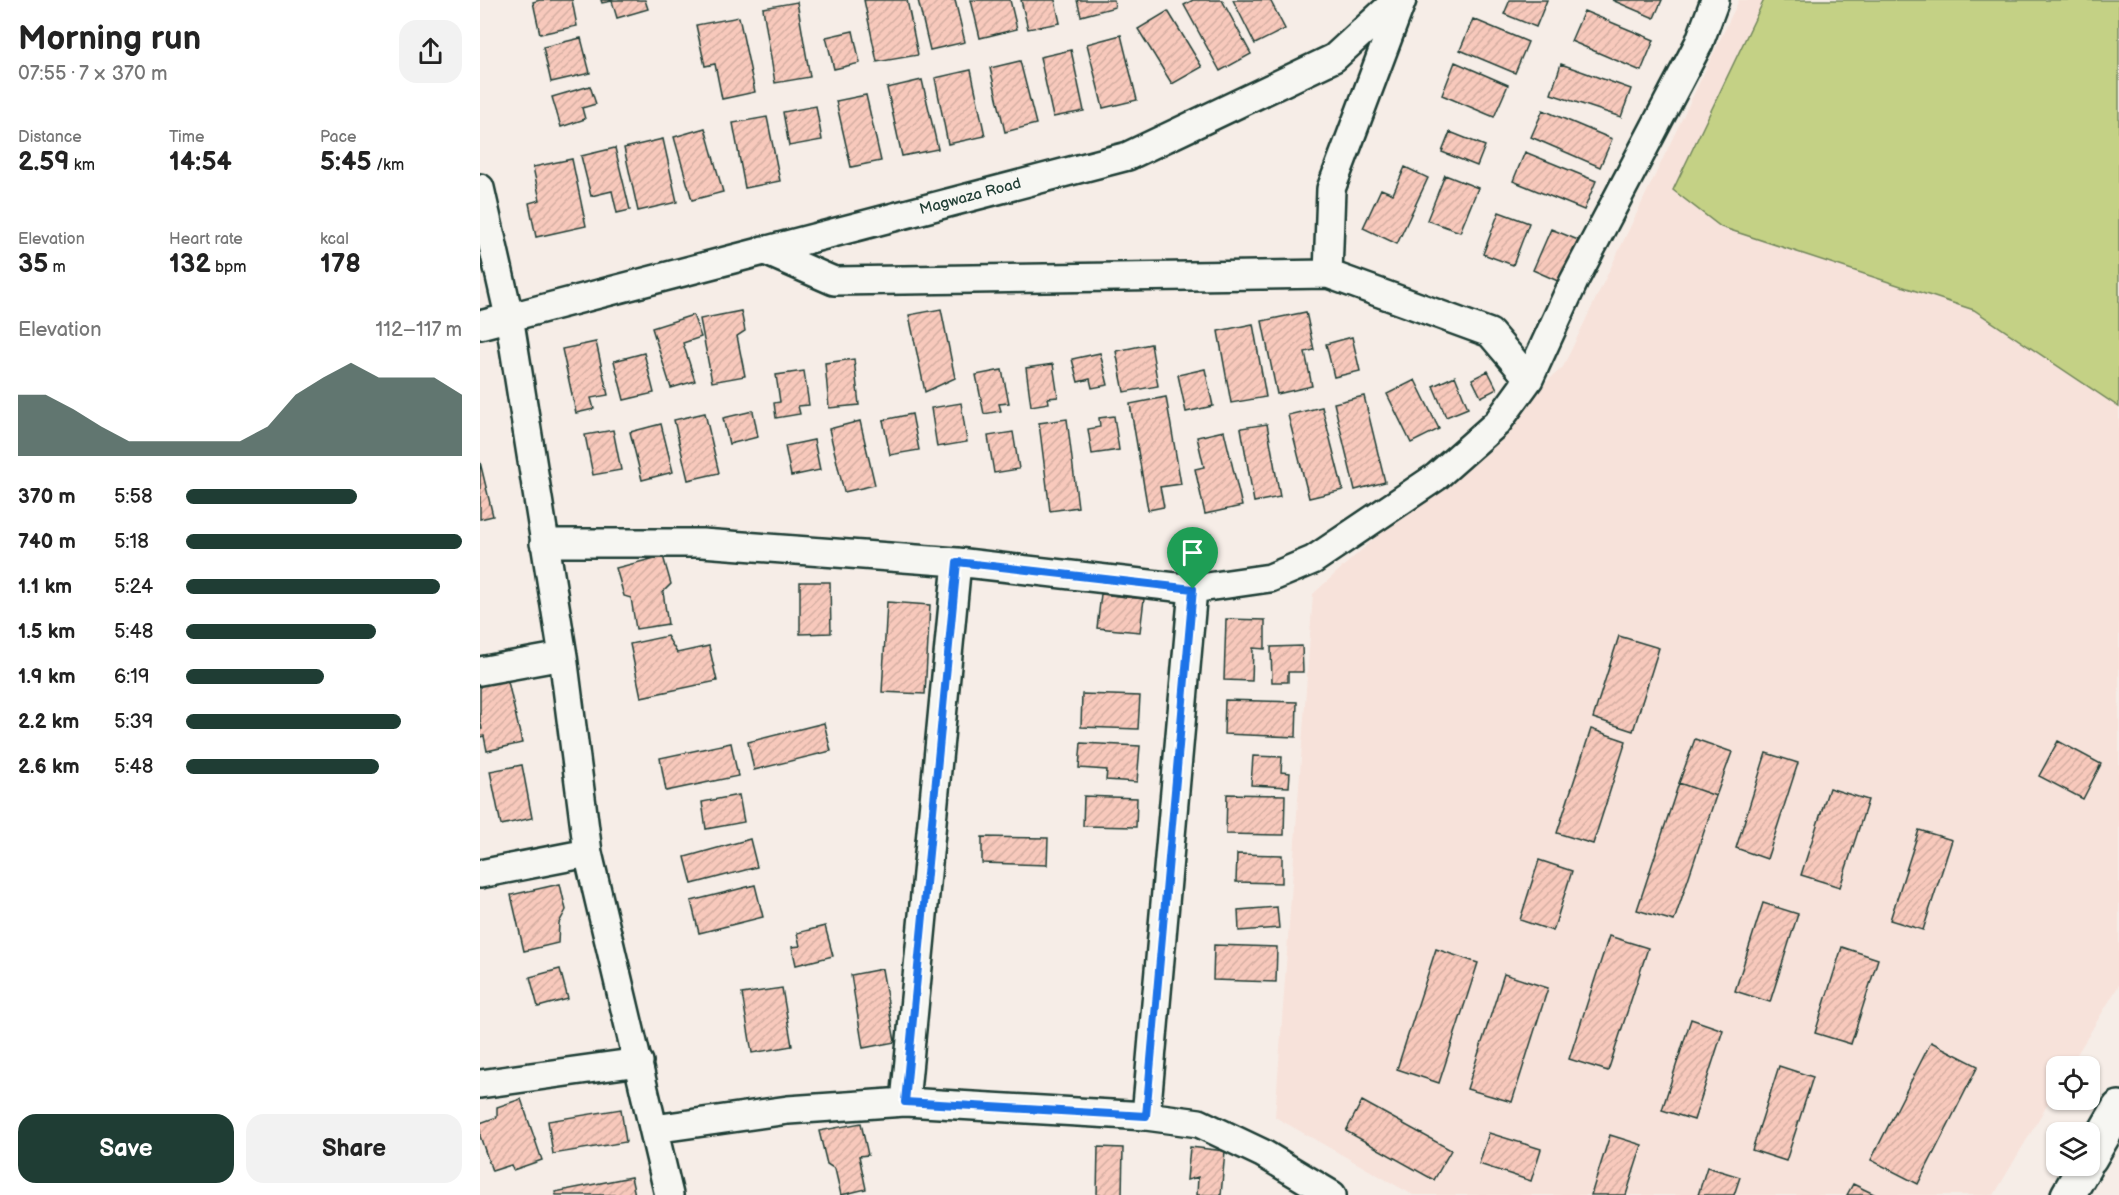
<!DOCTYPE html>
<meta charset="utf-8">
<style>
:root{--surface:#fff;--page:#f2f2f2;--text:#222;--muted:#767676;--accent:#1f3d34}
body{margin:0;font-family:"Balsamiq Sans",sans-serif;background:var(--page);color:var(--text);height:100vh;display:flex;flex-direction:column;font-size:22px;white-space:nowrap}
*{box-sizing:border-box;margin:0}
p{font-size:20px;color:var(--muted)}
.icon{flex:none;width:33px;height:33px;fill:none;stroke:currentColor;stroke-width:2;stroke-linecap:round;stroke-linejoin:round}
.map{position:relative;flex:1;overflow:hidden}
.panel{display:flex;flex-direction:column;background:var(--surface);width:480px}
.panel>*{flex:none}
.tools{position:absolute;left:1566px;top:1056px;display:grid;gap:12px}
.tools a{display:grid;place-items:center;width:54px;height:54px;border-radius:12px;background:var(--surface);box-shadow:0 2px 4px #0004;font-size:30px}
.pin{position:absolute;display:grid;place-items:center;width:51px;height:51px;color:#fff;margin:-62px -26px;border-radius:50% 50% 50% 0;rotate:-45deg;box-shadow:0 0 6px #0007}
.pin .icon{rotate:45deg}
.round{display:grid;place-items:center;flex:none;width:63px;height:63px;border-radius:18px;background:var(--page)}
.head{display:flex;align-items:center;justify-content:space-between;height:102px;padding:0 18px}
h1{font-size:33px;font-weight:600;line-height:45px}
.figures{display:grid;grid-template-columns:repeat(3,1fr);gap:9px;height:102px;padding:6px 18px}
.figures div{display:grid;align-content:center}
.figures b{font-size:26px;font-weight:600}
.figures small{font-size:16px;font-weight:400}
.figures p{font-size:16px}
.chart{height:168px;padding:12px 18px}
.chart p{display:flex;justify-content:space-between}
.chart svg{width:100%;height:108px;margin-top:6px;fill:var(--accent);opacity:.7}
.button{display:flex;gap:12px;margin-top:auto;padding:12px 18px}
.button a{flex:1;height:69px;border-radius:18px;background:var(--accent);color:#fff;font-size:24px;font-weight:600;line-height:69px;text-align:center}
.button a+a{background:var(--page);color:var(--text)}
ul{padding:0 18px;list-style:none;font-size:20px}
li{display:grid;grid-template-columns:96px 72px 1fr;align-items:center;height:45px}
li i{height:15px;border-radius:8px;background:var(--accent)}
main{display:flex;flex:1;min-height:0}
.map>svg:first-child{display:block}
.built{fill:#f7e2da}
.pitch{fill:#c4d185;stroke:#72875c;stroke-width:1.5}
.building{fill:url(#building-hatch);stroke:#1f3d34;stroke-width:1.5}
.lines{fill:none;stroke-linecap:round;stroke-linejoin:round}
.street-casing{stroke:#1f3d34;stroke-width:32}
.secondary-casing{stroke:#1f3d34;stroke-width:38}
.street{stroke:#f6f6f2;stroke-width:27}
.secondary{stroke:#f6f6f2;stroke-width:33}
.route-casing{stroke:#fff;stroke-width:12}
.route{stroke:#1a73e8;stroke-width:8}
.labels{text-anchor:middle;stroke-width:6;stroke-linejoin:round;paint-order:stroke}
.street-label{font-size:15px;fill:#1f3d34;stroke:#f6f6f2}
</style>
<main>
<section class="panel">
<div class="head"><div><h1>Morning run</h1><p>07:55 · 7 × 370 m</p></div><a class="round"><svg class="icon" aria-label="share" viewBox="0 0 24 24"><path d="M12 15V3M7 8l5-5 5 5M5 13v7h14v-7"/></svg></a></div>
<div class="figures">
<div><p>Distance</p><b>2.59<small> km</small></b></div>
<div><p>Time</p><b>14:54</b></div>
<div><p>Pace</p><b>5:45<small> /km</small></b></div>
</div>
<div class="figures">
<div><p>Elevation</p><b>35<small> m</small></b></div>
<div><p>Heart rate</p><b>132<small> bpm</small></b></div>
<div><p>kcal</p><b>178</b></div>
</div>
<div class="chart"><p><span>Elevation</span>112–117 m</p>
<svg viewBox="0 0 160 44" preserveAspectRatio="none"><path d="M0 44V19L10 19L20 25L30 32L40 38L50 38L60 38L70 38L80 38L90 32L100 19L110 12L120 6L130 12L140 12L150 12L160 19V44z"/></svg>
</div>
<ul>
<li><b>370 m</b>5:58<i style="width:62%"></i></li>
<li><b>740 m</b>5:18<i style="width:100%"></i></li>
<li><b>1.1 km</b>5:24<i style="width:92%"></i></li>
<li><b>1.5 km</b>5:48<i style="width:69%"></i></li>
<li><b>1.9 km</b>6:19<i style="width:50%"></i></li>
<li><b>2.2 km</b>5:39<i style="width:78%"></i></li>
<li><b>2.6 km</b>5:48<i style="width:70%"></i></li>
</ul>
<div class="button"><a>Save</a><a>Share</a></div>
</section>
<div class="map">
<svg width="1639" height="1195" viewBox="0 0 1639 1195">
<defs>
<pattern id="building-hatch" width="6" height="6" patternUnits="userSpaceOnUse" patternTransform="scale(1.5)"><rect width="6" height="6" fill="#f8c9bc"/><path d="M-1 1l2-2M0 6l6-6M5 7l2-2" fill="none" stroke="#d4aea2"/></pattern>
</defs>
<rect width="100%" height="100%" fill="#f6ede7"/>
<filter id="ink" filterUnits="userSpaceOnUse"><feTurbulence type="fractalNoise" baseFrequency=".0167" numOctaves="2"/><feDisplacementMap in="SourceGraphic" scale="12" xChannelSelector="R" yChannelSelector="G"/><feConvolveMatrix kernelMatrix="1 2 1 2 8 2 1 2 1" color-interpolation-filters="sRGB"/></filter>
<g filter="url(#ink)">
<path class="built" d="M1259 0H1639V985L1590 1066H1576V1090L1514 1195H933L795 1117 833 594 1083 367Z"/>
<path class="pitch" d="M1284 0H1639V407L1494 310 1241 227 1193 190Z"/>
<path class="building" d="M60 0H92L97 26 60 34 53 2Z
M121 0H165L168 9 137 18 132 1 122 3Z
M384 0H427L438 55 397 62Z
M438 0H475L485 42 450 50Z
M491 0H530L537 29 500 38Z
M541 0H575L580 23 548 29Z
M597 0H634L635 7 601 16Z
M713 0H742L771 54 740 71 704 5Z
M753 0H790L805 29 775 44Z
M1030 0H1067L1056 27 1024 14Z
M1132 0H1182L1174 18Z
M317 2 330 77 295 83 283 8Z
M688 11 722 67 692 84 658 29Z
M1104 11 1174 40 1161 71 1091 41Z
M259 17 275 92 242 99 235 64 225 66 216 25Z
M993 19 1048 42 1035 73 980 50Z
M373 31 380 63 354 69 346 37Z
M641 35 657 100 623 108 607 44Z
M101 38 110 73 71 82 63 47Z
M591 50 604 111 573 117 560 57Z
M540 61 556 124 525 132 510 68Z
M975 62 1028 85 1014 117 962 95Z
M1081 64 1151 89 1141 117 1071 94Z
M491 70 505 136 468 144 455 78Z
M442 80 458 149 422 156 407 88Z
M110 86 116 104 102 108 105 119 81 127 72 97Z
M386 95 401 161 371 167 356 101Z
M336 106 342 140 309 146 303 112Z
M1063 110 1132 139 1120 167 1051 137Z
M287 117 300 181 265 188 253 123Z
M225 128 243 192 212 200 194 137Z
M970 132 1005 146 997 166 962 152Z
M183 139 197 202 158 211 144 148Z
M135 148 150 210 137 213 132 191 111 196 101 156Z
M1045 152 1116 181 1104 210 1033 181Z
M92 159 106 226 56 237 49 203 60 200 53 167Z
M925 167 948 178 917 244 883 228 901 189 913 194Z
M965 175 998 188 980 232 947 220Z
M1019 212 1049 223 1033 265 1003 254Z
M1071 229 1098 240 1080 282 1053 270Z
M461 309 475 378 445 392 429 315Z
M261 311 265 331 257 336 265 376 232 382 220 319Z
M826 312 834 350 825 352 832 386 797 394 782 321Z
M213 315 221 337 203 343 215 381 191 388 172 328Z
M773 324 786 397 751 403 738 331Z
M872 337 880 371 854 377 846 344Z
M116 342 128 395 111 398 114 409 96 413 82 349Z
M671 344 678 386 644 392 636 351Z
M164 353 174 393 144 400 134 361Z
M620 353 628 385 612 388 610 379 598 382 592 359Z
M374 359 379 405 349 408 345 363Z
M573 364 578 397 568 398 569 403 551 406 546 368Z
M725 369 733 406 706 412 698 375Z
M522 370 529 403 519 404 521 411 504 414 496 375Z
M324 371 329 405 318 406 320 414 296 418 294 403 300 402 296 375Z
M1008 371 1017 389 1001 397 992 379Z
M975 376 988 408 966 417 953 386Z
M935 380 959 429 931 443 907 394Z
M884 396 905 482 875 490 854 403Z
M686 397 701 484 680 487 684 507 668 510 650 404Z
M481 403 487 442 457 447 451 408Z
M842 407 863 490 829 498 808 415Z
M273 411 278 437 249 444 243 418Z
M225 413 239 473 208 480 194 420Z
M432 414 439 450 410 455 403 420Z
M634 416 639 450 612 454 608 429 620 427 619 418Z
M587 419 598 507 570 511 559 423Z
M380 421 395 485 364 492 349 429Z
M181 424 193 472 162 480 150 432Z
M787 424 800 497 774 502 761 428Z
M133 430 141 470 113 475 105 435Z
M744 431 762 506 725 514 715 469 724 467 717 437Z
M533 432 539 469 514 473 508 436Z
M334 440 340 470 311 476 305 446Z
M0 462 13 516 0 519Z
M183 556 191 584 183 592 188 624 156 629 151 598 144 596 136 568Z
M320 582H350L351 633 320 634Z
M621 594 664 599 660 632 617 628Z
M407 602 450 605 445 694 402 692Z
M746 619 785 620V649L773 648 772 681 744 680Z
M187 636 197 653 229 646 237 681 161 697 150 644Z
M1139 636 1179 648 1153 731 1113 718Z
M822 646 823 672H808V682H792L791 647Z
M27 677 42 743 7 751 4 736 0 737V729H2L0 720V683Z
M602 694 660 696 658 729 601 727Z
M745 700 817 702 816 737 744 734Z
M344 723 351 751 274 770 268 742Z
M1111 729 1146 741 1113 844 1077 833Z
M1215 739 1252 752 1236 796 1199 783Z
M1578 741 1621 764 1603 799 1559 776Z
M251 743 258 776 186 791 180 758Z
M601 743 660 746 657 782 626 780 627 770 599 768Z
M1286 753 1318 763 1287 859 1256 848Z
M773 756 802 757 801 772 810 773 809 787 771 785Z
M42 765 52 818 21 825 10 771Z
M1199 783 1236 796 1194 921 1157 910Z
M1349 788 1388 800 1360 887 1321 875Z
M747 794 805 795 804 835 746 834Z
M259 795 264 822 226 829 222 802Z
M604 796 657 798 656 827 603 826Z
M1439 830 1472 840 1443 930 1410 920Z
M502 837 568 838 567 865 502 863Z
M270 839 277 867 212 884 205 857Z
M757 854 802 855V883L756 882Z
M1059 860 1092 871 1073 931 1040 920Z
M80 884 86 910 79 923 78 943 44 951 31 895Z
M275 885 283 917 219 933 211 901Z
M1283 903 1318 914 1290 1002 1255 991Z
M797 907 799 928 759 931 758 910Z
M345 926 353 956 316 965 312 947 320 946 317 933Z
M1129 936 1168 948 1128 1071 1089 1059Z
M734 945 797 947 796 982 733 980Z
M1362 947 1398 959 1371 1044 1335 1033Z
M956 949 998 963 959 1083 917 1069Z
M80 969 88 999 58 1007 50 977Z
M402 969 415 1042 383 1048 371 975Z
M1024 974 1068 988 1032 1102 987 1089Z
M302 988 312 1046 272 1053 262 994Z
M1211 1019 1243 1030 1214 1120 1182 1110Z
M1451 1042 1498 1066 1438 1184 1391 1160Z
M1299 1066 1333 1077 1306 1161 1272 1150Z
M41 1099 62 1160 33 1170 31 1165 12 1171 0 1136V1123L17 1117V1107Z
M882 1101 971 1150 954 1180 866 1131Z
M141 1109 146 1142 73 1154 68 1121Z
M381 1123 388 1155 379 1156 386 1189 361 1195 355 1169 347 1164 339 1131Z
M1009 1133 1061 1149 1051 1181 999 1164Z
M1130 1135 1162 1145 1146 1195H1111Z
M618 1147 643 1148 642 1195H617Z
M710 1147 745 1151 741 1195H717L718 1177 707 1180Z
M1227 1167 1260 1177 1254 1195H1218Z
M151 1177 155 1195H76L75 1192Z
M1373 1184 1396 1195H1367Z"/>
<g class="lines">
<defs>
<path id="street" d="M0 188 29 316 83 656 108 853 189 1195
M283 250 354 281 848 274 1010 333 1049 379
M848 274 851 189 922 0
M0 325 648 156 854 58 917 0
M64 543H222L477 562 713 589 790 578 833 560 956 477 1017 423 1049 379 1094 281 1219 43 1235 0
M0 671 83 656
M0 874 108 853
M0 1084 159 1062
M425 1102 477 562
M666 1116 713 589
M174 1129 308 1110 425 1102 666 1116 719 1123 782 1153 852 1195"/>
<path id="secondary" d="M1610 1158 1639 1108
M1588 1195 1605 1166"/>
</defs>
<use href="#street" class="street-casing"/>
<use href="#secondary" class="secondary-casing"/>
<use href="#street" class="street"/>
<use href="#secondary" class="secondary"/>
</g>
</g>
<g class="lines" filter="url(#ink)">
<defs>
<path id="route" d="M477 562 713 589 666 1116 425 1102Z"/>
</defs>
<use href="#route" class="route-casing"/>
<use href="#route" class="route"/>
</g>
<g class="labels">
<g class="street-label">
<text transform="translate(490 196) rotate(-15)" y="5">Magwaza Road</text>
</g>
</g>
</svg>
<div class="tools">
<a><svg class="icon" aria-label="locate" viewBox="0 0 24 24"><circle cx="12" cy="12" r="6"/><path d="M12 2v4M12 18v4M2 12h4M18 12h4"/></svg></a>
<a><svg class="icon" aria-label="layers" viewBox="0 0 24 24"><path d="M12 4l9 5-9 5-9-5zM3 14l9 5 9-5"/></svg></a>
</div>
<div class="pin" style="left:713px;top:589px;background:#1e9e55"><svg class="icon" aria-label="arrive" viewBox="0 0 24 24"><path d="M6 21V4h12l-3 4 3 4H6"/></svg></div>
</div>
</main>
